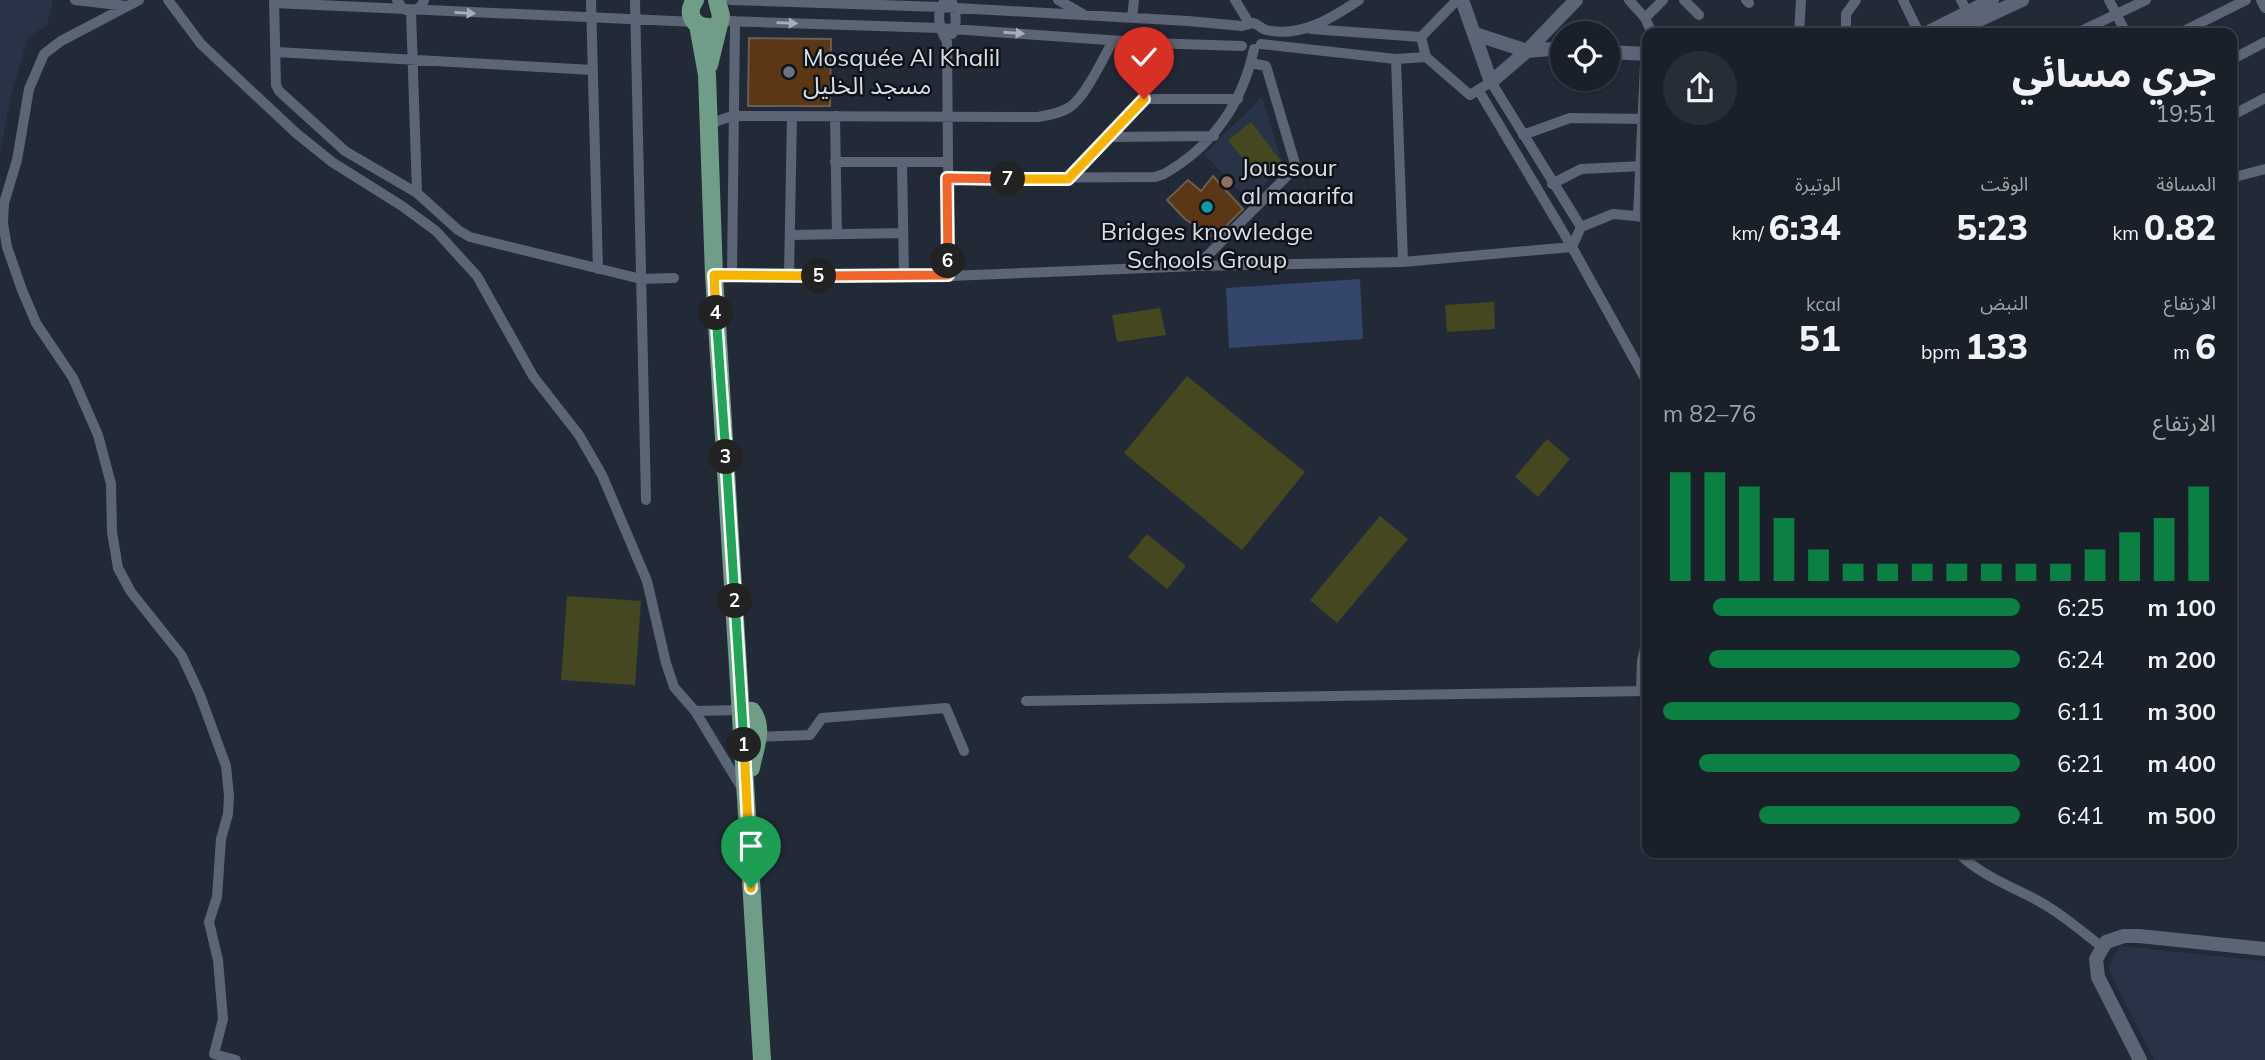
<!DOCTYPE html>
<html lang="ar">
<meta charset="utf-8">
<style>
:root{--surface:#1a202a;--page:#272d36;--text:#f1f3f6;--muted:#9fa3a8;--line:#383e47;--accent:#0b8043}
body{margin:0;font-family:Mulish,"Noto Sans Arabic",sans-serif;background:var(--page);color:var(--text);direction:rtl;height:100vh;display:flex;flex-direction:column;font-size:26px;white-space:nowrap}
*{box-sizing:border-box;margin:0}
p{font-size:23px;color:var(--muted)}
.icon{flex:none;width:38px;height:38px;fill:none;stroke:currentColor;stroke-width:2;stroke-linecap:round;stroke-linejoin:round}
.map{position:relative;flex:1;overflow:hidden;direction:ltr}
.details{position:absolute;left:1642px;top:28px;width:595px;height:830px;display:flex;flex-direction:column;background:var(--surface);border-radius:14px;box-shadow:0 2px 5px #0004,0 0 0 2px var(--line);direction:rtl}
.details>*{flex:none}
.controls{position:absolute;left:1550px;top:21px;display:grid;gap:14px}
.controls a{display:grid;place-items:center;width:70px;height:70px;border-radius:50%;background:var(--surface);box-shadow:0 2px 5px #0004,0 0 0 2px var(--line);font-size:35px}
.pin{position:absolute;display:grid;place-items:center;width:60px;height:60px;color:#fff;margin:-72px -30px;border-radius:50% 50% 50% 0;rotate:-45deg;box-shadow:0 0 7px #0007}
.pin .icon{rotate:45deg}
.km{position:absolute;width:35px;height:35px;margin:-18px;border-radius:50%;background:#222;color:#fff;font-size:19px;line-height:35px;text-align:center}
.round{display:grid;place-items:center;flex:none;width:74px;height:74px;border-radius:37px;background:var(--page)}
.summary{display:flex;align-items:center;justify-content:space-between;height:119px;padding:0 21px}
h1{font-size:38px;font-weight:800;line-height:52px}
.figures{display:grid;grid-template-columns:repeat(3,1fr);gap:10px;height:119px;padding:7px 21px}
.figures div{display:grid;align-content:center}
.figures b{font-size:35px;font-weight:800}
.figures small{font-size:19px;font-weight:400}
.figures p{font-size:19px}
.chart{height:196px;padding:14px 21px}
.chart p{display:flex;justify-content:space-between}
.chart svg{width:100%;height:126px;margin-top:7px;stroke:var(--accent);stroke-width:6}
ul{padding:0 21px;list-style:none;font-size:23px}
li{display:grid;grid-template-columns:112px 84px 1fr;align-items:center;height:52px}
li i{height:18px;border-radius:9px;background:var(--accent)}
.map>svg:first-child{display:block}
.built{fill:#293347}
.green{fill:#444720}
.water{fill:#34466c}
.building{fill:#5b3715;stroke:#6c5d50;stroke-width:2}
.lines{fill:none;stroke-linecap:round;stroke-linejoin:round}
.minor{stroke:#5c6575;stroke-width:10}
.tertiary{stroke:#5c6575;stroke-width:14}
.primary{stroke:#6f9d88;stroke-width:18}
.oneway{fill:#a6aeb9}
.split-1-casing{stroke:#fff;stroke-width:14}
.split-2-casing{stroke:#fff;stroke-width:14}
.split-3-casing{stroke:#fff;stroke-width:14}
.split-4-casing{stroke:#fff;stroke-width:14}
.split-5-casing{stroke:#fff;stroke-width:14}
.split-6-casing{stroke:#fff;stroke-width:14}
.split-7-casing{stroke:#fff;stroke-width:14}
.split-8-casing{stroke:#fff;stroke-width:14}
.split-1{stroke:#f5b400;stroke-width:9}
.split-2{stroke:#22a559;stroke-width:9}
.split-3{stroke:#22a559;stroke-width:9}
.split-4{stroke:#22a559;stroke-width:9}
.split-5{stroke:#f5b400;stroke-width:9}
.split-6{stroke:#f0652b;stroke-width:9}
.split-7{stroke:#f0652b;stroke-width:9}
.split-8{stroke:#f5b400;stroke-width:9}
.worship-dot{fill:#6b7280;stroke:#0f1319;stroke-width:2.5}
.education-dot{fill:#8d6e63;stroke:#0f1319;stroke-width:2.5}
.culture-dot{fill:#0f9aa8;stroke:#0f1319;stroke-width:2.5}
.labels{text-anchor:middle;stroke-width:5;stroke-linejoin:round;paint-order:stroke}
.poi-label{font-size:24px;fill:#d8dee7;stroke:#0f1319;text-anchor:start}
</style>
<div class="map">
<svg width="2265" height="1060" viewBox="0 0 2265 1060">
<rect width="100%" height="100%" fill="#222a38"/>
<path class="built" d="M0 0H53L47 25 28 38 11 95 0 153Z
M1262 97 1283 165 1249 201 1204 154Z
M2120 946 2265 961V1060H2154L2108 968Z"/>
<path class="green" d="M1251 122 1281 161 1259 179 1228 140Z
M1494 302 1495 329 1447 332 1445 305Z
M1160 308 1166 335 1117 342 1112 315Z
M1187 376 1305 472 1242 550 1124 453Z
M1547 439 1570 459 1538 497 1515 477Z
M1380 516 1408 539 1337 623 1310 600Z
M1147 534 1186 566 1167 589 1128 557Z
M567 596 641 601 635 685 561 680Z"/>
<path class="water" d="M1360 279 1363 339 1229 348 1226 288Z"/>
<path class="building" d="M749 38 831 39 830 106H748Z
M1213 176 1243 209 1214 238 1185 219 1167 200 1188 180 1201 191Z"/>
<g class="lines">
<path class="minor" d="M75 0 127 6
M139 0 61 41 44 54 29 89 17 160 4 203 3 223 7 247 22 290 36 323 73 378 98 435 111 484 112 532 118 568 131 592 182 656 200 695 226 766 229 796 228 814 221 839 217 897 209 922 218 960 223 1019 214 1054 236 1060
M168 0 201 44 296 133 332 162 402 206 436 231 477 276 533 376 579 435 602 475 647 581 666 663 674 687 695 711 743 790
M274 0 276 85 279 91 345 151 417 193 458 230 470 237 641 279 674 278
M397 0 403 9C412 13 421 10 424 0
M591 0 598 269
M635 0 646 500
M731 0 940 7 1188 21 1242 26 1253 23C1258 24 1262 29 1266 30 1301 38 1332 18 1359 0
M951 0C956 10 958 24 952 34
M1058 0 1083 14
M1235 0 1249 23
M1629 0 1645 18 1652 33
M1684 0 1699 15
M1746 0 1749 3
M1903 0 1919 33
M1961 0 1971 19
M2109 0 2126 33
M2261 0 2265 8
M944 2C935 15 940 29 947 42L949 276
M274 3 695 22
M411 11 417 193
M1132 18 1134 0
M1645 18 1663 0
M728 21 939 28 1150 43 1242 46
M735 21 732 274 949 276 1197 266 1403 262 1572 247 1581 227 1491 82 1470 95 1426 57 1396 59 1261 44
M1311 29 1421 37
M1799 33 1801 0
M1846 33V14L1856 0
M2077 33 2146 0
M2180 33 2246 0
M276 52 593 70
M1426 57 1421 37 1457 0
M1396 59 1403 262
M2231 60 2265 42
M1479 91 1572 247 1647 382
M1144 99H1238
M835 116 837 234
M2231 116 2265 98
M709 124 732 116 1038 117C1049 115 1061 113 1070 107 1086 96 1103 58 1113 41
M1523 135 1570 118 1647 119
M1109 137 1214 136
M835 162H946
M902 163 904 276
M947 178 1155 177 1164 174C1213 146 1242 104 1254 49
M2231 178 2265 169
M1068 179 1144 99 1150 43
M1552 184 1581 169 1644 166
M1638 217 1645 64
M1581 227 1613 214 1647 217
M791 235 903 233
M1197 266 1296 167 1266 66 1251 63
M789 276 792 116
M1641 691 1642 661 1647 640
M1026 701 1647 691
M695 711 742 710
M758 737 810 735 822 718 946 708 964 751
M1957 852C1978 873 2005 884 2031 897 2057 910 2079 929 2102 947"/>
<path class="tertiary" d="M1462 0 1491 82 1527 51 1576 0
M1927 33 1992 0
M1951 33 2022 0
M1475 34 1527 51 1563 48
M1608 52 1647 54
M2140 1060 2098 977 2096 959 2106 942 2124 936H2139L2265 949"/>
<path class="primary" d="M695 0C686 13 692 26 708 27
M698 25 707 75 714 275 762 1060
M709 65 721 16 717 0
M742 710 752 711C765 729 754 749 751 768"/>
</g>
<defs><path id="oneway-solid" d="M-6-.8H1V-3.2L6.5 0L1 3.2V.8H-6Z" transform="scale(1.75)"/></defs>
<g class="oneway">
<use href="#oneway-solid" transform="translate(465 13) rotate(3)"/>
<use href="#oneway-solid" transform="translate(787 23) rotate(2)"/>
<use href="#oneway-solid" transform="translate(1014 33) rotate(4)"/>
</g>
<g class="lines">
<defs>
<path id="split-1" d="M744 745 751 888"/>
<path id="split-2" d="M735 601 744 745"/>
<path id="split-3" d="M726 457 735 601"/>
<path id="split-4" d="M716 313 726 457"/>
<path id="split-5" d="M716 313 714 275 819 276"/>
<path id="split-6" d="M819 276 948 275V261"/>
<path id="split-7" d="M948 261 947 178 1008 179"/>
<path id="split-8" d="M1008 179H1068L1144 99"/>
</defs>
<use href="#split-1" class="split-1-casing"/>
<use href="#split-2" class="split-2-casing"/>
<use href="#split-3" class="split-3-casing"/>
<use href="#split-4" class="split-4-casing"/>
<use href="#split-5" class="split-5-casing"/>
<use href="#split-6" class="split-6-casing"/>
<use href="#split-7" class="split-7-casing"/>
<use href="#split-8" class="split-8-casing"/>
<use href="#split-1" class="split-1"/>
<use href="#split-2" class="split-2"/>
<use href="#split-3" class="split-3"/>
<use href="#split-4" class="split-4"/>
<use href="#split-5" class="split-5"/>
<use href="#split-6" class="split-6"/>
<use href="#split-7" class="split-7"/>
<use href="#split-8" class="split-8"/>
</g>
<circle class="worship-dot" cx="789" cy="72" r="7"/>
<circle class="education-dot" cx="1227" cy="182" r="7"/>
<circle class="culture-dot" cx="1207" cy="207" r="7"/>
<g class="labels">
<g class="poi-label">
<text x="803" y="66">Mosquée Al Khalil<tspan x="803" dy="28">مسجد الخليل</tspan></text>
<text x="1241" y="176">Joussour<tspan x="1241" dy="28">al maarifa</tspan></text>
<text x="1207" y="240" text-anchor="middle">Bridges knowledge<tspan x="1207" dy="28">Schools Group</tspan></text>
</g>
</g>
</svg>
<div class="controls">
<a><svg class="icon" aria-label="locate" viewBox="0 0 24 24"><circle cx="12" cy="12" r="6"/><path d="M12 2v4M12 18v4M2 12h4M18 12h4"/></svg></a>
</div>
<div class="pin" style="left:751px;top:888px;background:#1e9e55"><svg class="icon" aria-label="arrive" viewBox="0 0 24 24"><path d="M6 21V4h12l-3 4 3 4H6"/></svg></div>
<div class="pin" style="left:1144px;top:99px;background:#d93025"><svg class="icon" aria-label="check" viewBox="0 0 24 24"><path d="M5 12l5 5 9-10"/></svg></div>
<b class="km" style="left:744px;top:745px">1</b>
<b class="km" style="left:735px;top:601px">2</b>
<b class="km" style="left:726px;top:457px">3</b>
<b class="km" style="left:716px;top:313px">4</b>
<b class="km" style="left:819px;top:276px">5</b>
<b class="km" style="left:948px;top:261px">6</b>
<b class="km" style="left:1008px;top:179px">7</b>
<section class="details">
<div class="summary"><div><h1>جري مسائي</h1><p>19:51</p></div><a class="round"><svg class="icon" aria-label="share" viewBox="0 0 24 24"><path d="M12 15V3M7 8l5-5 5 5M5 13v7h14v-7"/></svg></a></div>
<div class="figures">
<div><p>المسافة</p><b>0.82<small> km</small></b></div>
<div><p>الوقت</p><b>5:23</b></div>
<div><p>الوتيرة</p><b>6:34<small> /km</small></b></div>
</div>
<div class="figures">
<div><p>الارتفاع</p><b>6<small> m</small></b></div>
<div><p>النبض</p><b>133<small> bpm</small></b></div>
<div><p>kcal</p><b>51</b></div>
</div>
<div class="chart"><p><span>الارتفاع</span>76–82 m</p>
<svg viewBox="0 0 160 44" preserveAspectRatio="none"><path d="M5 44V6M15 44V6M25 44V11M35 44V22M45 44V33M55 44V38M65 44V38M75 44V38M85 44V38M95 44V38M105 44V38M115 44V38M125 44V33M135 44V27M145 44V22M155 44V11"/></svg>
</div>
<ul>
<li><b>100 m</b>6:25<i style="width:86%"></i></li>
<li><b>200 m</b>6:24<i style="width:87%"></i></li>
<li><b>300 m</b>6:11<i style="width:100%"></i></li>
<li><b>400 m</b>6:21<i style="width:90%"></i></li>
<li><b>500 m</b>6:41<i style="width:73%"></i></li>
</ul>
</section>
</div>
